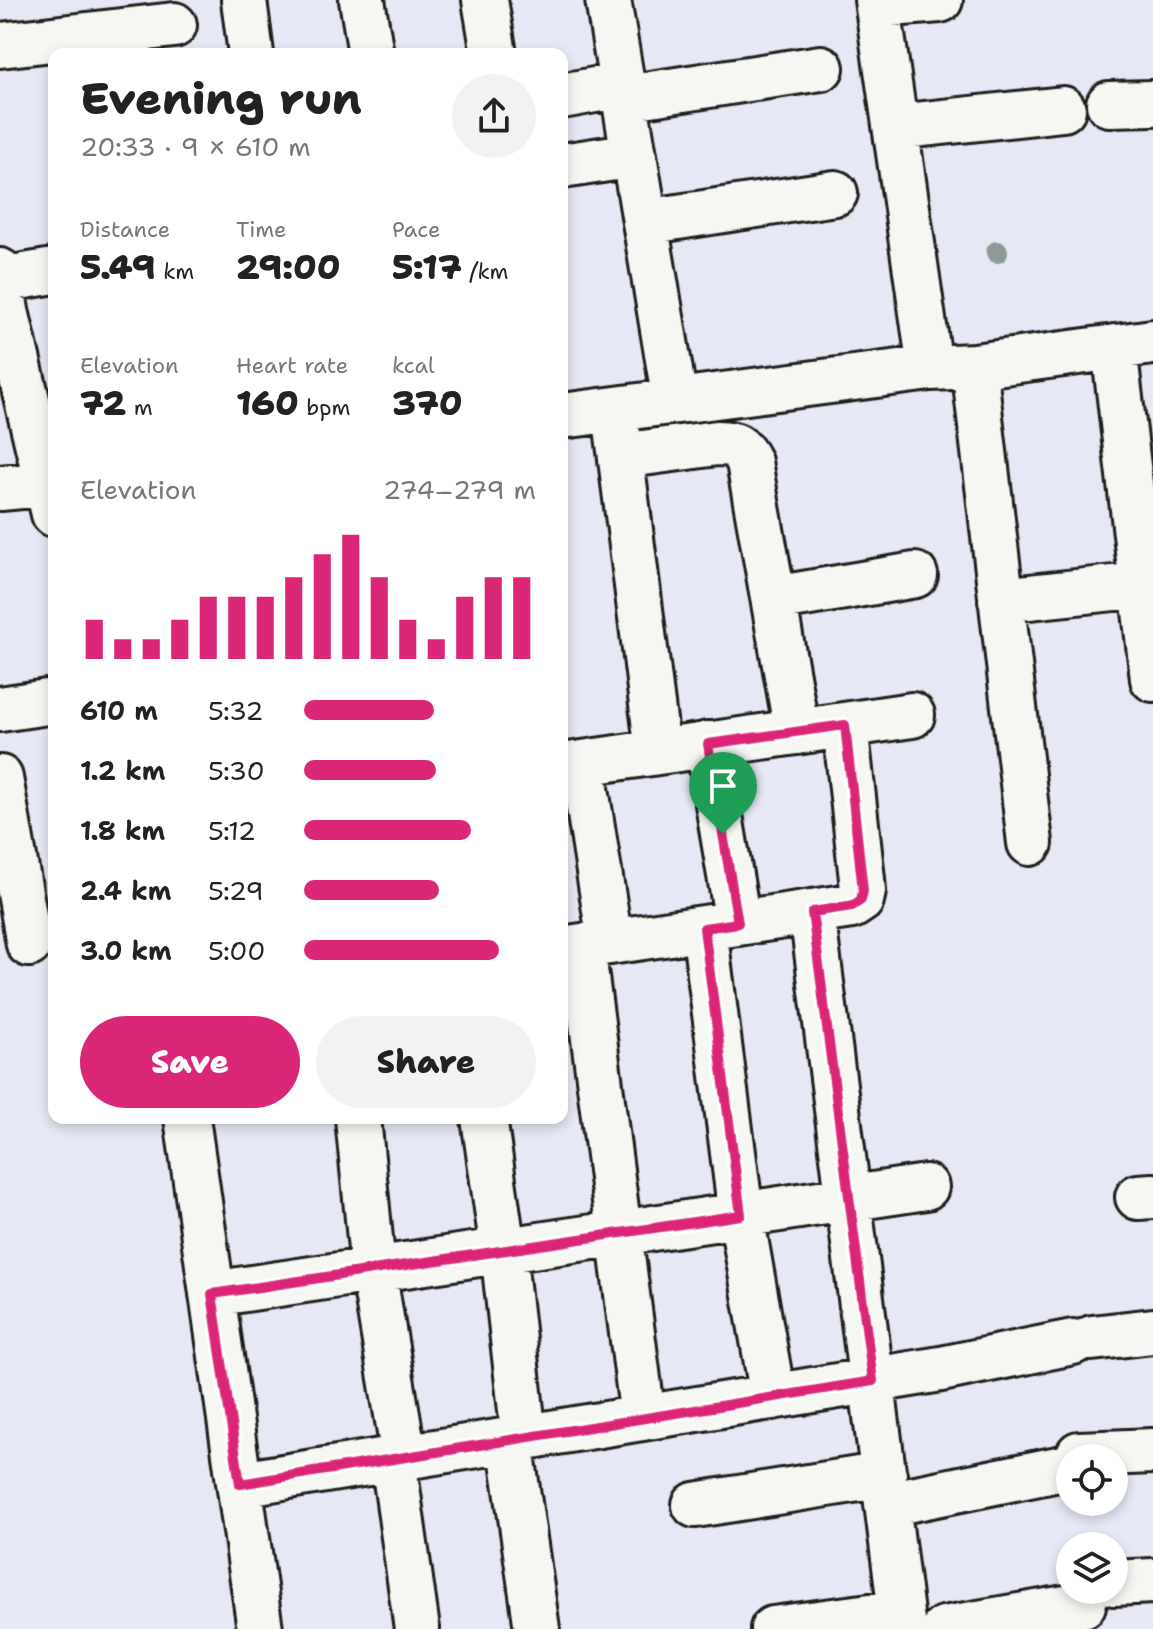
<!DOCTYPE html>
<meta charset="utf-8">
<style>
:root{--surface:#fff;--page:#f2f2f2;--text:#222;--muted:#767676;--accent:#db2777}
body{margin:0;font-family:"Shantell Sans",sans-serif;background:var(--page);color:var(--text);height:100vh;display:flex;flex-direction:column;font-size:30px;white-space:nowrap}
*{box-sizing:border-box;margin:0}
p{font-size:26px;color:var(--muted)}
.icon{flex:none;width:44px;height:44px;fill:none;stroke:currentColor;stroke-width:2;stroke-linecap:round;stroke-linejoin:round}
.map{position:relative;flex:1;overflow:hidden}
.panel{position:absolute;left:48px;top:48px;width:520px;height:1076px;display:flex;flex-direction:column;background:var(--surface);border-radius:16px;box-shadow:0 4px 12px #0003}
.panel>*{flex:none}
.buttons{position:absolute;left:1056px;top:1444px;display:grid;gap:16px}
.buttons a{display:grid;place-items:center;width:72px;height:72px;border-radius:50%;background:var(--surface);box-shadow:0 4px 12px #0003;font-size:40px}
.pin{position:absolute;display:grid;place-items:center;width:68px;height:68px;color:#fff;margin:-82px -34px;border-radius:50% 50% 50% 0;rotate:-45deg;box-shadow:0 0 8px #0007}
.pin .icon{rotate:45deg}
.round{display:grid;place-items:center;flex:none;width:84px;height:84px;border-radius:42px;background:var(--page)}
.headline{display:flex;align-items:center;justify-content:space-between;height:136px;padding:0 32px}
h1{font-size:44px;font-weight:800;line-height:60px}
.metrics{display:grid;grid-template-columns:repeat(3,1fr);gap:12px;height:136px;padding:8px 32px}
.metrics div{display:grid;align-content:center}
.metrics b{font-size:34px;font-weight:800}
.metrics small{font-size:22px;font-weight:400}
.metrics p{font-size:22px}
.chart{height:224px;padding:16px 32px}
.chart p{display:flex;justify-content:space-between}
.chart svg{width:100%;height:144px;margin-top:8px;stroke:var(--accent);stroke-width:6}
.button{display:flex;gap:16px;margin-top:auto;padding:16px 32px}
.button a{flex:1;height:92px;border-radius:48px;background:var(--accent);color:#fff;font-size:32px;font-weight:800;line-height:92px;text-align:center}
.button a+a{background:var(--page);color:var(--text)}
ul{padding:0 32px;list-style:none;font-size:26px}
li{display:grid;grid-template-columns:128px 96px 1fr;align-items:center;height:60px}
li i{height:20px;border-radius:10px;background:var(--accent)}
.map>svg:first-child{display:block}
.lines{fill:none;stroke-linecap:round;stroke-linejoin:round}
.minor-casing{stroke:#1c1c1c;stroke-width:50}
.minor{stroke:#f6f6f2;stroke-width:44}
.tree{fill:#8e9a96}
.route-casing{stroke:#fff;stroke-width:16}
.route{stroke:#db2777;stroke-width:10}
</style>
<div class="map">
<svg width="1153" height="1629" viewBox="0 0 1153 1629">
<rect width="100%" height="100%" fill="#e6e9f5"/>
<filter id="ink" filterUnits="userSpaceOnUse"><feTurbulence type="fractalNoise" baseFrequency=".0125" numOctaves="2"/><feDisplacementMap in="SourceGraphic" scale="16" xChannelSelector="R" yChannelSelector="G"/><feConvolveMatrix kernelMatrix="1 2 1 2 8 2 1 2 1" color-interpolation-filters="sRGB"/></filter>
<g filter="url(#ink)">
<g class="lines">
<defs>
<path id="minor" d="M244 0 251 54
M362 0 371 54
M485 0 494 54
M608 0 675 401
M877 0 930 368
M878 5 940 0
M0 45 174 25
M562 96 622 85
M624 98 821 68
M1109 104 1153 103
M896 127 1063 109
M562 166 634 155
M645 222 835 193
M0 271 6 311 54 514
M1 280 54 271
M1114 347 1153 679
M974 366 1030 843
M562 416 930 368 974 366 1153 342
M617 427 658 752
M621 456 717 443C735 443 741 446 749 462L797 732
M0 488 54 483
M774 599 915 575
M1001 600 1142 585
M0 709 54 701
M708 744 738 923
M582 763 610 942
M562 766 912 715
M0 778 29 944
M812 912 903 1629
M704 928 741 1215 773 1397
M582 946 643 1418
M562 949 852 906 861 900 863 891 862 879 845 725
M187 1118 260 1629
M358 1118 373 1269 404 1457
M484 1118 503 1250 524 1437
M1138 1197 1153 1196
M212 1294 926 1187
M1092 1338 1153 1331
M510 1440 537 1629
M1079 1454 1153 1451
M393 1459 417 1629
M240 1484 941 1369 1073 1342
M887 1504 1068 1467
M695 1505 884 1475
M1114 1583 1153 1581
M773 1629 900 1612
M944 1629 1083 1605"/>
</defs>
<use href="#minor" class="minor-casing"/>
<use href="#minor" class="minor"/>
</g>
<circle class="tree" cx="997" cy="252" r="11"/>
</g>
<g class="lines" filter="url(#ink)">
<defs>
<path id="route" d="M845 725 863 891 861 900 852 906 812 912 873 1381 240 1484 212 1294 741 1215 704 928 738 923 708 744Z"/>
</defs>
<use href="#route" class="route-casing"/>
<use href="#route" class="route"/>
</g>
</svg>
<div class="buttons">
<a><svg class="icon" aria-label="locate" viewBox="0 0 24 24"><circle cx="12" cy="12" r="6"/><path d="M12 2v4M12 18v4M2 12h4M18 12h4"/></svg></a>
<a><svg class="icon" aria-label="layers" viewBox="0 0 24 24"><path d="M12 4l9 5-9 5-9-5zM3 14l9 5 9-5"/></svg></a>
</div>
<div class="pin" style="left:723px;top:834px;background:#1e9e55"><svg class="icon" aria-label="arrive" viewBox="0 0 24 24"><path d="M6 21V4h12l-3 4 3 4H6"/></svg></div>
<section class="panel">
<div class="headline"><div><h1>Evening run</h1><p>20:33 · 9 × 610 m</p></div><a class="round"><svg class="icon" aria-label="share" viewBox="0 0 24 24"><path d="M12 15V3M7 8l5-5 5 5M5 13v7h14v-7"/></svg></a></div>
<div class="metrics">
<div><p>Distance</p><b>5.49<small> km</small></b></div>
<div><p>Time</p><b>29:00</b></div>
<div><p>Pace</p><b>5:17<small> /km</small></b></div>
</div>
<div class="metrics">
<div><p>Elevation</p><b>72<small> m</small></b></div>
<div><p>Heart rate</p><b>160<small> bpm</small></b></div>
<div><p>kcal</p><b>370</b></div>
</div>
<div class="chart"><p><span>Elevation</span>274–279 m</p>
<svg viewBox="0 0 160 44" preserveAspectRatio="none"><path d="M5 44V32M15 44V38M25 44V38M35 44V32M45 44V25M55 44V25M65 44V25M75 44V19M85 44V12M95 44V6M105 44V19M115 44V32M125 44V38M135 44V25M145 44V19M155 44V19"/></svg>
</div>
<ul>
<li><b>610 m</b>5:32<i style="width:56%"></i></li>
<li><b>1.2 km</b>5:30<i style="width:57%"></i></li>
<li><b>1.8 km</b>5:12<i style="width:72%"></i></li>
<li><b>2.4 km</b>5:29<i style="width:58%"></i></li>
<li><b>3.0 km</b>5:00<i style="width:84%"></i></li>
</ul>
<div class="button"><a>Save</a><a>Share</a></div>
</section>
</div>
